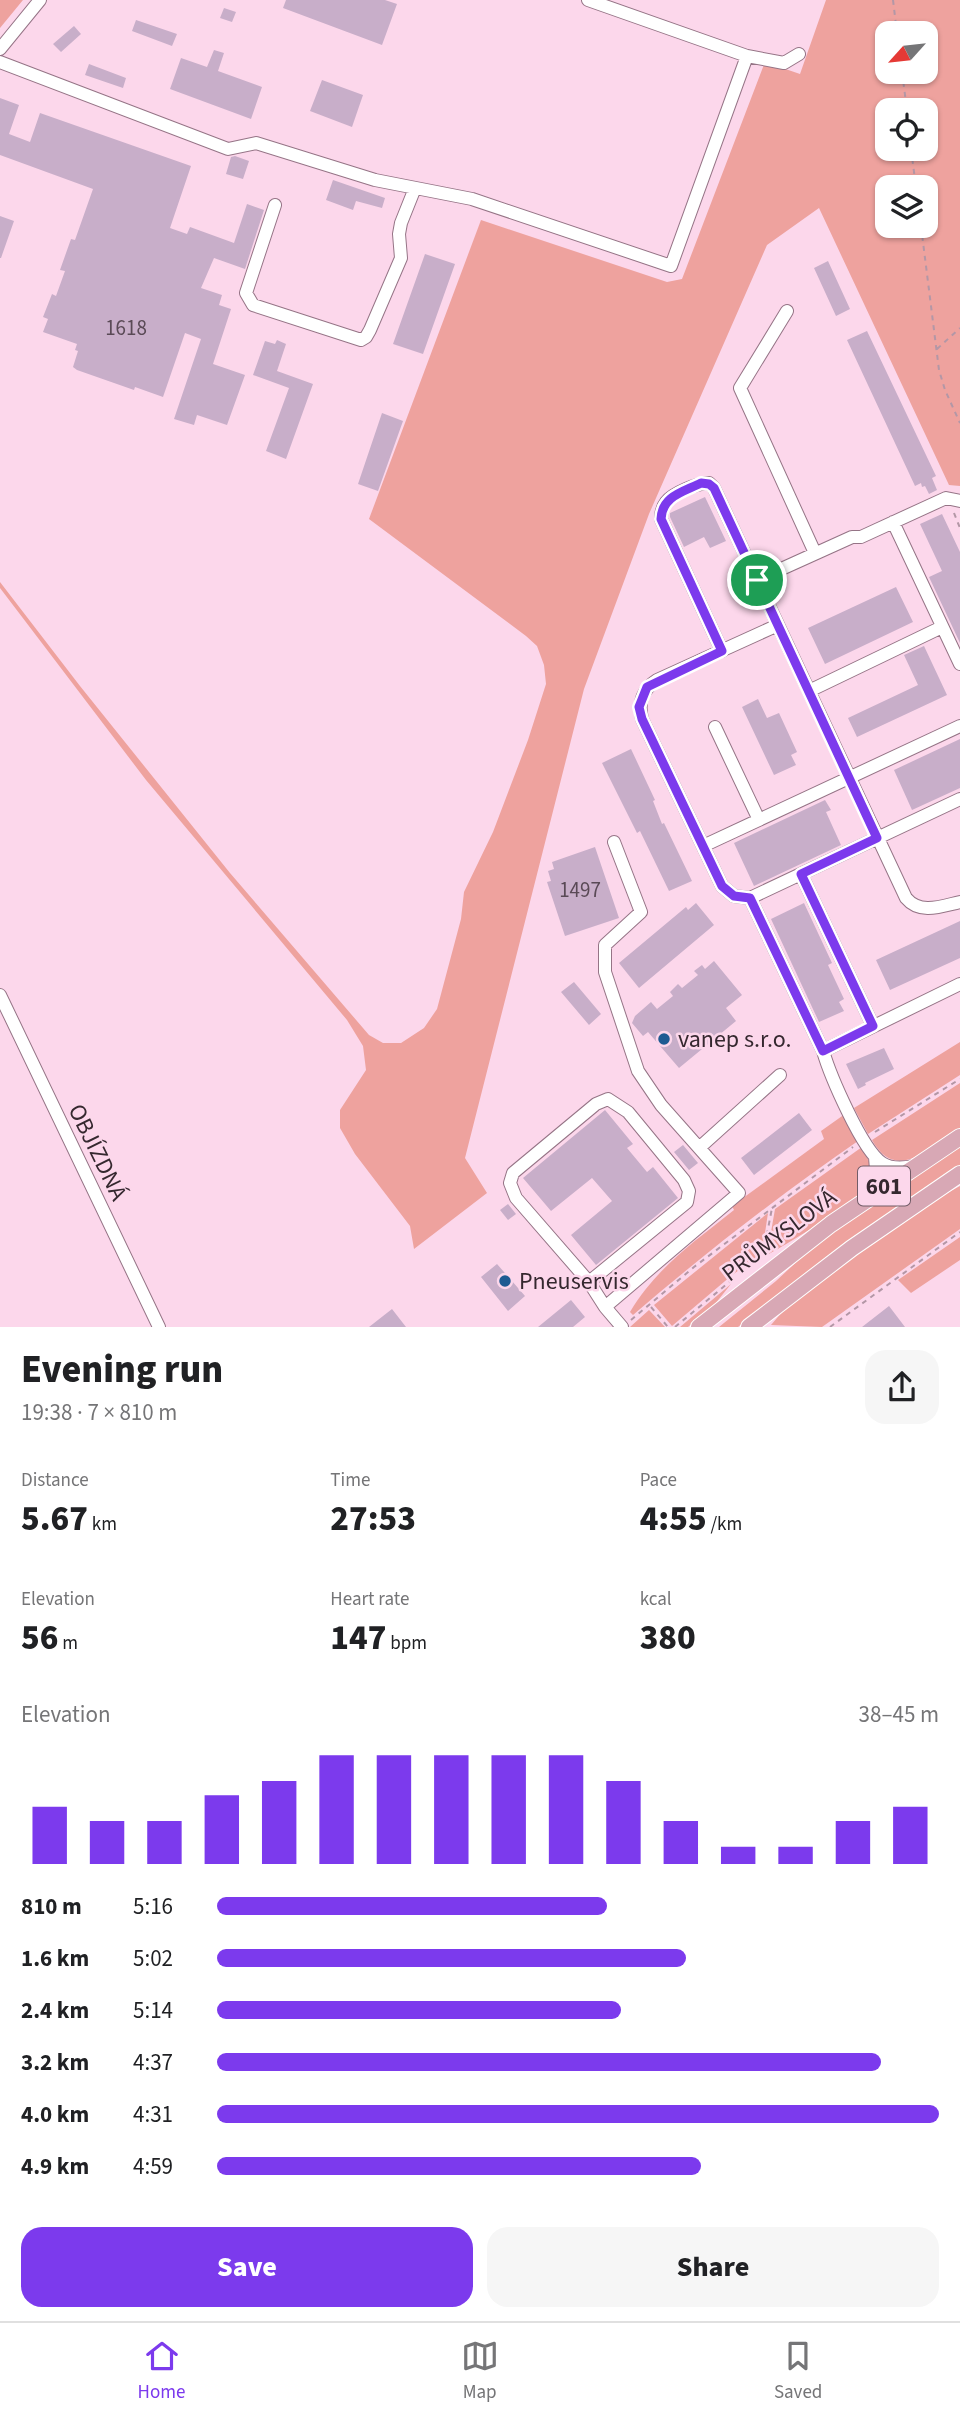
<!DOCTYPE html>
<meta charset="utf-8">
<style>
:root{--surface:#fff;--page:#f6f6f6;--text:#202124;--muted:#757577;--line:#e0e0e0;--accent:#7c3aed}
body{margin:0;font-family:"Source Sans 3",sans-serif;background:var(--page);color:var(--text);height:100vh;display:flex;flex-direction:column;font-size:26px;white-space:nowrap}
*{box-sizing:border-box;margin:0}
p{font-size:23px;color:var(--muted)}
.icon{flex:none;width:38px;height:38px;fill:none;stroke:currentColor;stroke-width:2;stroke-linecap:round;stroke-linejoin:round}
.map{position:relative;height:1327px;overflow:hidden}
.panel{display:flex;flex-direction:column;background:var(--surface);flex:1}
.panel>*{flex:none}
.needle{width:46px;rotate:243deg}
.fabs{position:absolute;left:875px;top:21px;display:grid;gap:14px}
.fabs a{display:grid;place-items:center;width:63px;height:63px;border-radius:14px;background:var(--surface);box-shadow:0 2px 5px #0004;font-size:35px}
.pin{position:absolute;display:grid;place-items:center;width:60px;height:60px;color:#fff;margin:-30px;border:4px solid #fff;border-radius:50%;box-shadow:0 2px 7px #0007}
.round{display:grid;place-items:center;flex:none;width:74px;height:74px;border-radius:21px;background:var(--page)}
.headline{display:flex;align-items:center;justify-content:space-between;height:119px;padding:0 21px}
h1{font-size:38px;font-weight:800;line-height:52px}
.metrics{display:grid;grid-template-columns:repeat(3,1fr);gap:10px;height:119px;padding:7px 21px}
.metrics div{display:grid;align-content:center}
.metrics b{font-size:35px;font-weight:800}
.metrics small{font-size:19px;font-weight:400}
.metrics p{font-size:19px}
.chart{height:196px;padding:14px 21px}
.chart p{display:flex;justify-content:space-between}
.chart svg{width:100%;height:126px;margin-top:7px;stroke:var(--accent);stroke-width:6}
.action{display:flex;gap:14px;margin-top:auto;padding:14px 21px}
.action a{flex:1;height:80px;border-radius:21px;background:var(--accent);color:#fff;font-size:28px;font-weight:800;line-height:80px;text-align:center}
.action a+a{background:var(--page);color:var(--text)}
ul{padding:0 21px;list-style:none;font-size:23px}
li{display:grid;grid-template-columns:112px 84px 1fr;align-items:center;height:52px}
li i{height:18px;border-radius:9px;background:var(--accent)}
.menu{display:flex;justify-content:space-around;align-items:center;height:98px;border-top:2px solid var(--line);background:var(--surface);font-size:19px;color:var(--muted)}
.menu a{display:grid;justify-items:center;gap:4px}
.menu .on{color:var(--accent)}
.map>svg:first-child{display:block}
.green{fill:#eea29e;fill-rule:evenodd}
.building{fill:#c8aec9}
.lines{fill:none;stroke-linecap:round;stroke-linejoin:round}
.minor-casing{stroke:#957486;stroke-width:14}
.major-casing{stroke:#fff;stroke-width:18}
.path{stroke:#b397a6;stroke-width:2;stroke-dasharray:5 5;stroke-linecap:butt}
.minor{stroke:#fff;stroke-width:12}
.major{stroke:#d8a8b5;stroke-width:16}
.route-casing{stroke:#fff;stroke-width:14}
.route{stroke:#7c3aed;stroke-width:9}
.poi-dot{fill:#1e5b92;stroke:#fcd7eb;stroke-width:2.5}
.labels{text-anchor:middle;stroke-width:5;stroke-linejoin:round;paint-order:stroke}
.number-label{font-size:21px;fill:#5a4a56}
.shield{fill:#fcd7eb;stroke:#715c67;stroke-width:2}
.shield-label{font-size:23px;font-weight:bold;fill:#35282f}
.poi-label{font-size:24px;fill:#35282f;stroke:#fcd7eb;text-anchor:start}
.street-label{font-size:24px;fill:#35282f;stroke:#fcd7eb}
</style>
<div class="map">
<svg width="960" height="1327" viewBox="0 0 960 1327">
<rect width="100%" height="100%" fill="#fcd7eb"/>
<path class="green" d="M0 0H23L0 28Z
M826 0H960V486L949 485 819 208 767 245 649 514 584 689 465 1158 487 1193 414 1249 410 1226 355 1154 340 1128V1110L366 1070 363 1046 347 1020 146 780 0 588V582L80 686 230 873 369 1035 383 1043H401L424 1028 437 1009 461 919 464 892 493 832 528 740 546 684 544 665 537 646 526 636 369 519 481 220 667 282 682 279 765 62 800 74ZM887 33H926V72H887ZM887 110H926V149H887ZM887 187H926V226H887Z
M960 1042V1075L868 1134 854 1108Z
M960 1083V1128C931 1147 896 1184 872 1140Z
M845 1114 858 1141C780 1195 705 1253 633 1315L630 1312C657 1267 694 1242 734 1210L732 1206 824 1139 821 1131Z
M960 1145V1167L779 1294 738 1327H719L776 1281 821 1239Z
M862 1147C868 1159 875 1169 869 1183 863 1199 786 1245 767 1255L775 1209Z
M960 1186V1229L822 1327 771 1325C797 1293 834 1269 868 1246 898 1225 928 1203 960 1186Z
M768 1213 762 1253 731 1276 672 1326 654 1305Z
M960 1237V1260L911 1293 898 1280Z
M731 1284 715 1304 688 1327H680Z
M649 1310 665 1327H630Z"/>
<path class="building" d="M286 0H385L397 4 382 45 283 8Z
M224 8 236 12 232 22 220 18Z
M136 20 177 34 172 46 132 31Z
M74 26 81 34 61 52 53 44Z
M214 50 224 53 218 71 262 87 251 119 170 89 181 58 207 67Z
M89 64 126 78 123 88 85 75Z
M322 80 363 95 352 127 310 111Z
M0 98 19 105 9 134 30 142 40 113 191 166 170 228 187 234 190 227 234 243 247 204 264 210 245 269 214 258 201 288 222 295 219 305 231 309 213 364 245 375 227 425 197 415 194 425 174 419 201 339 185 333 163 397 135 387 134 390 77 370 73 367 78 351 75 350 77 344 43 332 48 319 43 317 52 294 56 296 65 271 60 270 71 239 75 240 93 189 0 155Z
M235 156 249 161 243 179 226 174 231 157Z
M333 180 385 198 382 208 356 201 353 210 326 200Z
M0 216 14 221 1 258H0Z
M425 254 455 264 423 354 393 344Z
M828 261 850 309 836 316 814 268Z
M867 331 936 476 932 478 937 490 929 494 925 486 922 487 921 483 915 486 847 340Z
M277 340 286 344 277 371 313 384 286 459 266 451 289 388 253 375 265 341 275 344Z
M382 413 403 421 378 491 358 484Z
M705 497 726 541 710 548 704 537 684 547 670 517V513Z
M942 514 960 552V643L929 577 942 571 920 524Z
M896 587 913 622 825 664 808 628Z
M924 646 947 695 857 737 848 718 918 685 904 655Z
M758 699 767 718 779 713 797 752 791 755 796 765 774 775 742 707Z
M960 739V788L912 810 894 770Z
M631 749 655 800 653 801 662 824 664 823 692 881 669 891 640 831 637 833 602 763Z
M825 800 831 810 826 812 841 845 754 886 734 843Z
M595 847 619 918 565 936 547 882 551 881 548 871 554 869 552 862Z
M696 903 714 925 639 988 619 963 686 907 688 910Z
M804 903 832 963 828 965 844 999 839 1002 844 1011 819 1022 771 919Z
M960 921V958L890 990 876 960Z
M714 961 742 995 726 1008 736 1021 679 1068 648 1032 643 1036 632 1023 635 1016 651 1002 657 1009 673 996 670 992 678 984 682 988 698 975 694 971 702 965 705 969Z
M574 982 601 1014 589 1025 561 992Z
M884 1048 894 1069 865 1083 866 1085 858 1089 846 1064Z
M605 1110 633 1144 627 1148 647 1172 653 1167 678 1198 596 1265 571 1235 612 1201 592 1178 551 1211 523 1178Z
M799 1113 812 1130 754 1175 741 1158Z
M683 1145 698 1163 689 1170 674 1152Z
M508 1204 516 1214 508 1220 500 1210Z
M497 1264 525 1296 508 1311 481 1277Z
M571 1300 585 1317 573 1327H538Z
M889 1306 905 1327H862Z
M392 1309 406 1327H369Z"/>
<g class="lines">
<defs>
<path id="minor" d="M0 49 40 0
M747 56 784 63 799 54
M0 62 228 149 256 143 375 180 472 199 671 266 747 56 588 0
M275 205 246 293 253 305 361 340 366 337 370 330 401 258 399 234 401 223 415 188
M787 311 740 388 815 553
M960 501 946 498 861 537H852L757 580 906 898C920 915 942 906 960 902
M893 522 960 664
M778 625 657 680C642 690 638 702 642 719L722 886 734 896 750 898 823 1051
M722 651 661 519C661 513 662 507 666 502 673 493 697 483 709 483L714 488 757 580
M809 691 942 627
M715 727 759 820
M614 842 641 912 605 945V972L638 1071 661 1105 739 1193 605 1307 622 1327
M703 846 960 726
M801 874 873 1026
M750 898 960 799
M0 995 159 1327
M699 1148 780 1075
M914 1166C904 1168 891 1169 882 1163 862 1150 830 1075 823 1051L960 984
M870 1196 877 1182 875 1157
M589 1282 687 1202 689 1191 684 1180 628 1112 608 1099 596 1104 513 1173 510 1183 516 1198 589 1282 605 1307"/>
<path id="major" d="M699 1327 831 1224 960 1137
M749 1327 852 1248 960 1174"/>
</defs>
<use href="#minor" class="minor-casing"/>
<use href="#major" class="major-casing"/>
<path class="path" d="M893 0 897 33
M902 72 907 110
M911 149 916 187
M921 226 939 370 945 390 960 423
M937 349 960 328
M954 513 960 528
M875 1132 960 1079
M763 1255 772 1208
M651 1307 668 1327
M631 1320 694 1267 853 1147
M675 1327 733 1279
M830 1327 960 1232"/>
<use href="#minor" class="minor"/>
<use href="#major" class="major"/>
</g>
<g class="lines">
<defs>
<path id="route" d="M701 483 709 484 714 488 877 838 801 874 873 1026 823 1051 750 898 734 896 722 886 642 719 639 707 647 687 722 651 661 519C662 496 683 492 701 483Z"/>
</defs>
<use href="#route" class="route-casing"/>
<use href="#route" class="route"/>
</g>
<g class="poi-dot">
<circle cx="664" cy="1039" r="7"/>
<circle cx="505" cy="1281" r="7"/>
</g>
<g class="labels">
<g class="number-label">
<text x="126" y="335">1618</text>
<text x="580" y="897">1497</text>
</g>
<rect class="shield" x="858" y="1166.5" width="52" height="39" rx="5"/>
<g class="shield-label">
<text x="884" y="1194">601</text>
</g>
<g class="poi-label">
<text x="678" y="1047">vanep s.r.o.</text>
<text x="519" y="1289">Pneuservis</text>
</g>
<g class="street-label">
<text transform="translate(98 1152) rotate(64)" y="8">OBJÍZDNÁ</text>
<text transform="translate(779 1235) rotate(-37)" y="8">PRŮMYSLOVÁ</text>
</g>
</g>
</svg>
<div class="fabs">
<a><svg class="needle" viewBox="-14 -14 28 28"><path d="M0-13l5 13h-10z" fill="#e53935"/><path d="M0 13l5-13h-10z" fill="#757577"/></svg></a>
<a><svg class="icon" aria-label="locate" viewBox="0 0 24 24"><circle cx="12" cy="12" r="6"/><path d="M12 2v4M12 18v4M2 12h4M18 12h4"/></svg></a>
<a><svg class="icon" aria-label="layers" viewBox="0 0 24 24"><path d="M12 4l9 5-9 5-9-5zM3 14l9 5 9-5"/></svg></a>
</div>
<div class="pin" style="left:757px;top:580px;background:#1e9e55"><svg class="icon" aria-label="arrive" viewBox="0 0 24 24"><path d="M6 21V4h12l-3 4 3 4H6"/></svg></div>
</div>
<section class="panel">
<div class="headline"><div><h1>Evening run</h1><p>19:38 · 7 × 810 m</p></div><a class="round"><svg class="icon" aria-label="share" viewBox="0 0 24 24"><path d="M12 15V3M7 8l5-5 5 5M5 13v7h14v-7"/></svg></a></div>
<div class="metrics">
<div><p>Distance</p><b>5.67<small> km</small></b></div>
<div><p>Time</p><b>27:53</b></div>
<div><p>Pace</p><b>4:55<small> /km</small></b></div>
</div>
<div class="metrics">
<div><p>Elevation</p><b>56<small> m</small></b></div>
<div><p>Heart rate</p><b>147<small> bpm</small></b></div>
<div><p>kcal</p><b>380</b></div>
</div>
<div class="chart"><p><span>Elevation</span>38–45 m</p>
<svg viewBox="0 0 160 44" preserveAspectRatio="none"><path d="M5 44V24M15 44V29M25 44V29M35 44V20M45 44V15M55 44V6M65 44V6M75 44V6M85 44V6M95 44V6M105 44V15M115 44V29M125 44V38M135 44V38M145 44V29M155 44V24"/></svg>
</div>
<ul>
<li><b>810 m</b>5:16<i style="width:54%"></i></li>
<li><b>1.6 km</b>5:02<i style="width:65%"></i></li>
<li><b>2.4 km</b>5:14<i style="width:56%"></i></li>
<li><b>3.2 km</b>4:37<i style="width:92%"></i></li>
<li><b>4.0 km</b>4:31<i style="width:100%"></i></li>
<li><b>4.9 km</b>4:59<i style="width:67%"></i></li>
</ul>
<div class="action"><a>Save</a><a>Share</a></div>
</section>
<nav class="menu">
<a class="on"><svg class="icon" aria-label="home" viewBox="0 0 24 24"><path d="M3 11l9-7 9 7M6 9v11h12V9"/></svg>Home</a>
<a><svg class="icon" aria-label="map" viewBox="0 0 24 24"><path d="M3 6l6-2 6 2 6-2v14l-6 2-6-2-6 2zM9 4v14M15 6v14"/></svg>Map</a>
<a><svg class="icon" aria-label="saved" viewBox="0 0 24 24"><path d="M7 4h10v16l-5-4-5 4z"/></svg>Saved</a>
</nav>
